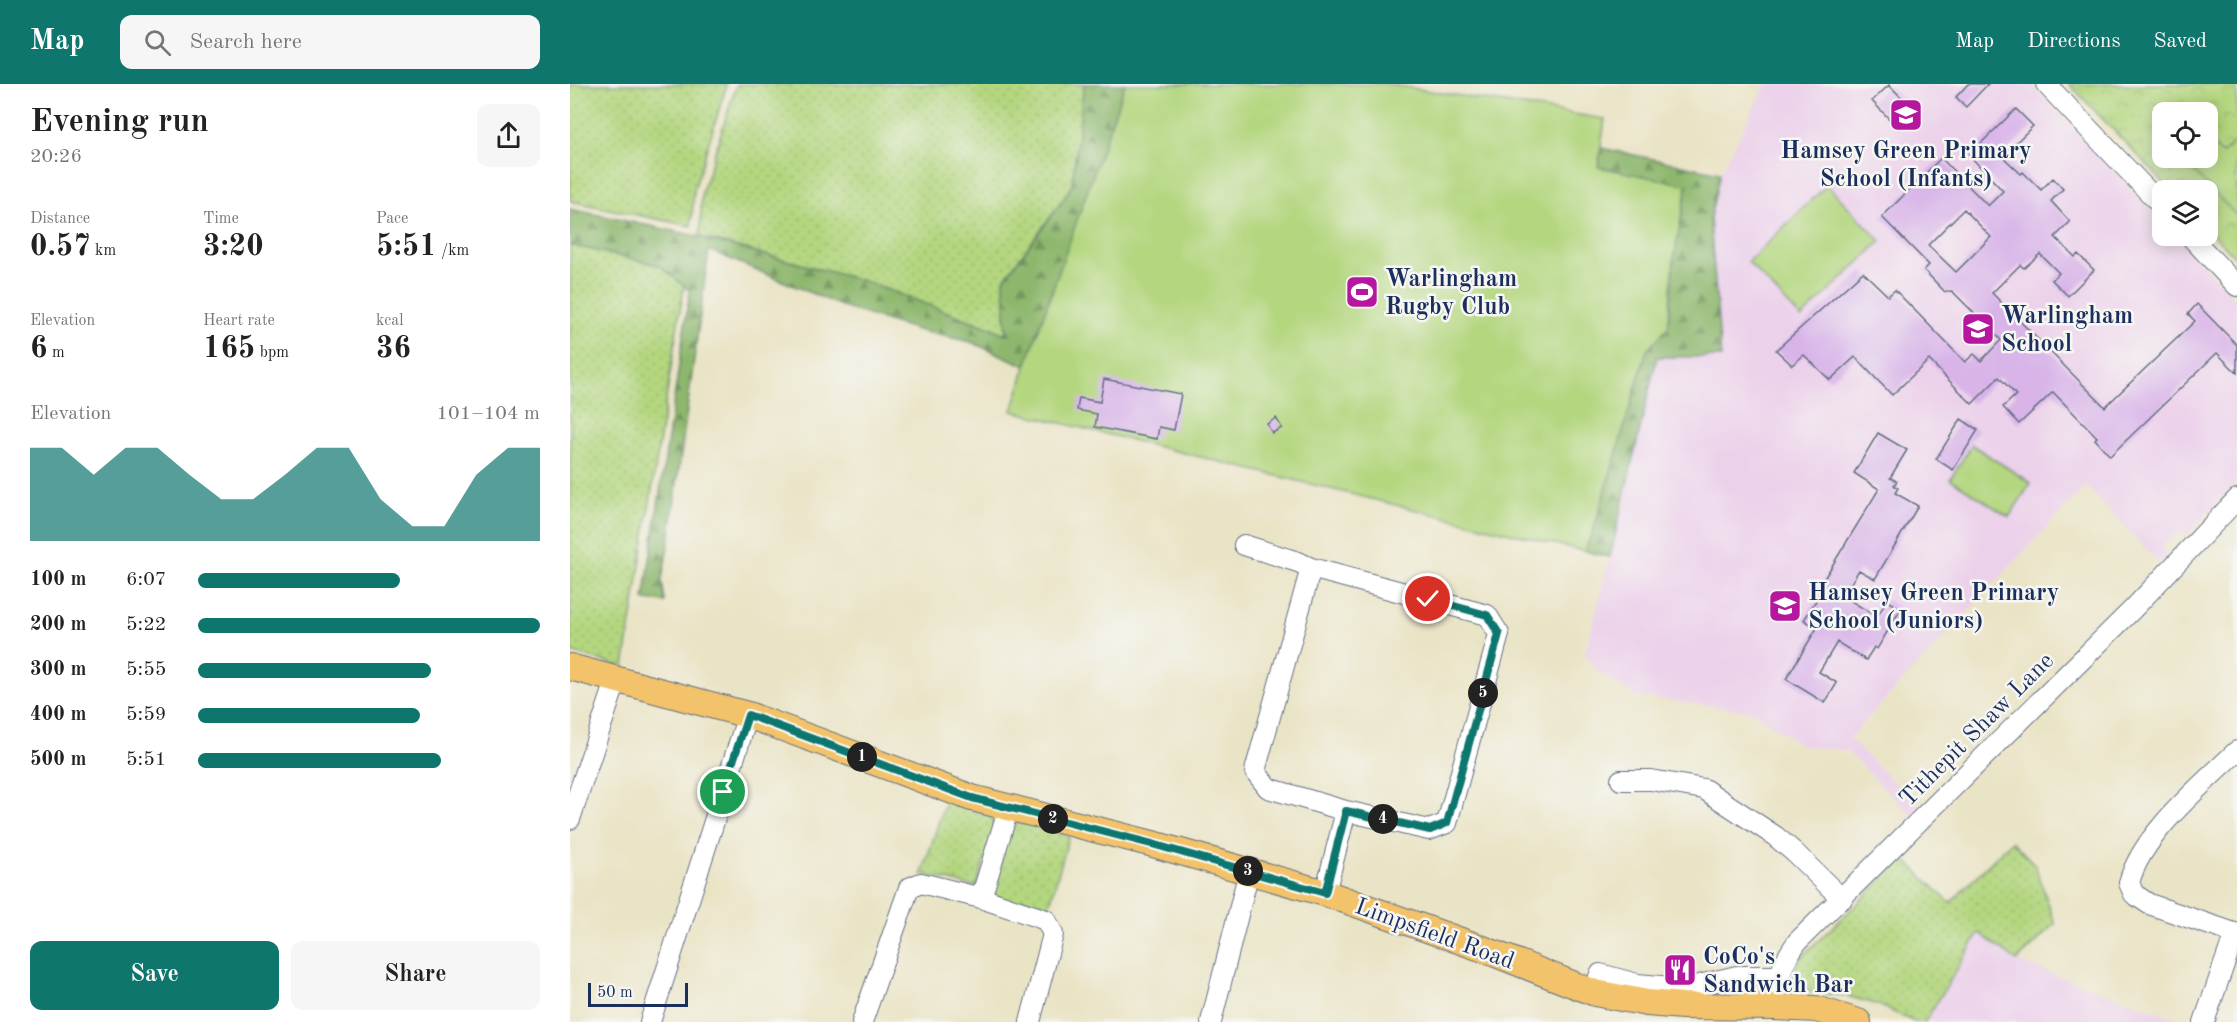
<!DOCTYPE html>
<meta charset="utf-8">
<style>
:root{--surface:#fff;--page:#f6f6f6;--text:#222;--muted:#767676;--accent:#0f766e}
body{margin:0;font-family:"Old Standard TT",serif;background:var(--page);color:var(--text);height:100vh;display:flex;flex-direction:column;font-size:22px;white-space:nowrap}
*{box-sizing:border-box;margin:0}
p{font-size:20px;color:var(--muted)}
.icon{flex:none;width:33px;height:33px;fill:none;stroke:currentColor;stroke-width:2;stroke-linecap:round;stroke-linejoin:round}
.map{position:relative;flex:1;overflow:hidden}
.side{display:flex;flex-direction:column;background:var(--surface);width:570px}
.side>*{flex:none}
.tools{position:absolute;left:1582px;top:18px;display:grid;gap:12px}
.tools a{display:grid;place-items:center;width:66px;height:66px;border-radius:12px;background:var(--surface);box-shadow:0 3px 15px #0003;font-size:30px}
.scale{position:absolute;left:18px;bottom:15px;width:100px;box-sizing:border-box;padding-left:6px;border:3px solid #1b2f5e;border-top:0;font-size:16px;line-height:21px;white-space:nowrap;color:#1b2f5e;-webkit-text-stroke:4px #f6f6f2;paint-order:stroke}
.pin{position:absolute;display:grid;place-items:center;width:51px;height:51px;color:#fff;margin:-26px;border:3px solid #fff;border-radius:50%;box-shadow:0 2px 6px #0007}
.km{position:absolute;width:30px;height:30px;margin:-15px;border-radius:50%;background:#222;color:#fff;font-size:16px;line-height:30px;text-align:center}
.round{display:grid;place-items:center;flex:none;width:63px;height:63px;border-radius:12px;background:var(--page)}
.headline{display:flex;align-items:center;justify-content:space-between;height:102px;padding:0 30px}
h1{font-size:33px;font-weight:700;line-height:45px}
.figures{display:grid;grid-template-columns:repeat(3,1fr);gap:9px;height:102px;padding:6px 30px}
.figures div{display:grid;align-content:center}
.figures b{font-size:30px;font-weight:700}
.figures small{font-size:16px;font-weight:400}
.figures p{font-size:16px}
.chart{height:168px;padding:12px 30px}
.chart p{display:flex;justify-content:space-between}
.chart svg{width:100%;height:108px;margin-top:6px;fill:var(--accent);opacity:.7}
.primary-button{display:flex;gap:12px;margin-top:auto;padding:12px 30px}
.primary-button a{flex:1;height:69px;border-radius:12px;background:var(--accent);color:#fff;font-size:24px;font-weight:700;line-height:69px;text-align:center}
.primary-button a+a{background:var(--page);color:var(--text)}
ul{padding:0 30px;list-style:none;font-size:20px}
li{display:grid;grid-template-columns:96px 72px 1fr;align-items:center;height:45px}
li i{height:15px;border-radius:8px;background:var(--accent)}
header{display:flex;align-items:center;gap:36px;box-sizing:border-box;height:84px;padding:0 30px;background:var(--accent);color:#fff}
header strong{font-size:28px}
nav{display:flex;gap:33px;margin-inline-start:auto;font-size:21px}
.search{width:420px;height:54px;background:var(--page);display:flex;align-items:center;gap:15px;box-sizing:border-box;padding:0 21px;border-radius:12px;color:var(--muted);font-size:22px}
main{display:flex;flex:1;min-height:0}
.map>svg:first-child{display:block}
.built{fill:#ecd1ea}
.grass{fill:url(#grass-dots);stroke:#67826e;stroke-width:1.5}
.forest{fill:url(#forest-firs);stroke:#547366;stroke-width:1.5}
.park{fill:url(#park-crowns);stroke:#67826e;stroke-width:1.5;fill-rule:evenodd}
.pitch{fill:#b3d67e;stroke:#67826e;stroke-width:1.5}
.building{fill:#d8b4e8;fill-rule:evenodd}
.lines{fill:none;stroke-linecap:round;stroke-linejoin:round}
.minor-casing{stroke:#636e82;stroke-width:22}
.major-casing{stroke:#636e82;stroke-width:28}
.minor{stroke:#fff;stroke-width:20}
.major{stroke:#f2c36a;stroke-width:26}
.route-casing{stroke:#fff;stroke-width:12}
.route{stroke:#0f766e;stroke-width:8}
.labels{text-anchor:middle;stroke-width:5;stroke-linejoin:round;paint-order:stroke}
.poi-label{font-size:24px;font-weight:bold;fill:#1b2f5e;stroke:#f6f6f2;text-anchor:start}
.street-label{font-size:24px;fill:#1b2f5e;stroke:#f6f6f2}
</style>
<header>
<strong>Map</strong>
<div class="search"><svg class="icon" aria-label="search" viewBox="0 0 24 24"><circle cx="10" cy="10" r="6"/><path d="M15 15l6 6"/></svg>Search here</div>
<nav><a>Map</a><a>Directions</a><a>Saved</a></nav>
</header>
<main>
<section class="side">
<div class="headline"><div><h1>Evening run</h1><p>20:26</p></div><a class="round"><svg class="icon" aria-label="share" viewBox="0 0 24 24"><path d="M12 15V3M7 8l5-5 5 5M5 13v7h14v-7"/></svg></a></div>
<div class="figures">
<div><p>Distance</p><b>0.57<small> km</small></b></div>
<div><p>Time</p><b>3:20</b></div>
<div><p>Pace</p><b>5:51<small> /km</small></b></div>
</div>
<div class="figures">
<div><p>Elevation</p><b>6<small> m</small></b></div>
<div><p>Heart rate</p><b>165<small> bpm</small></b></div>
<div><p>kcal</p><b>36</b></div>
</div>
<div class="chart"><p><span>Elevation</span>101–104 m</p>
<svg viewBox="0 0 160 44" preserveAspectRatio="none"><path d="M0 44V6L10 6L20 17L30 6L40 6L50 17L60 27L70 27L80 17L90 6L100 6L110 27L120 38L130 38L140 17L150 6L160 6V44z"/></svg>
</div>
<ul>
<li><b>100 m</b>6:07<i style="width:59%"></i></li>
<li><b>200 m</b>5:22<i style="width:100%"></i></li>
<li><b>300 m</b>5:55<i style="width:68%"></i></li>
<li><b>400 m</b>5:59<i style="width:65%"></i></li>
<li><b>500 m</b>5:51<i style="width:71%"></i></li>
</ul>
<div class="primary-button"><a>Save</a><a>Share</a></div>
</section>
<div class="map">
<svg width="1667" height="938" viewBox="0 0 1667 938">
<defs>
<pattern id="grass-dots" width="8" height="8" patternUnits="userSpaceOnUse" patternTransform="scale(1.5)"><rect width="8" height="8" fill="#b3d67e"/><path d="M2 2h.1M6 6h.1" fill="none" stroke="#99b86f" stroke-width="1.8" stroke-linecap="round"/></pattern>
<pattern id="forest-firs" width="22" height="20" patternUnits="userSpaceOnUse" patternTransform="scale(1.5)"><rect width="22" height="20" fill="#8eb76d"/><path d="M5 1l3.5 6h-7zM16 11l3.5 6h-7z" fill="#73955d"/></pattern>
<pattern id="park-crowns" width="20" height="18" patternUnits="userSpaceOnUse" patternTransform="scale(1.5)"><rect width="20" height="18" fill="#b3d67e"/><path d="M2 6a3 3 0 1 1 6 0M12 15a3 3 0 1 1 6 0" fill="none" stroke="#99b86f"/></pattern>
</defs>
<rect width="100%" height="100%" fill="#f6f6f2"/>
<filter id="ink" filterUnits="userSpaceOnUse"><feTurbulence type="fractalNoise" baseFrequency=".0167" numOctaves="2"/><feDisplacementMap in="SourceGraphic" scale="12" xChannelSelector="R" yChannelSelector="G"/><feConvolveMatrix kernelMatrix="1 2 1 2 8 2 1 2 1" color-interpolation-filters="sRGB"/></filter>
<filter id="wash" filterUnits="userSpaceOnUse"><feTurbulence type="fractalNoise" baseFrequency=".008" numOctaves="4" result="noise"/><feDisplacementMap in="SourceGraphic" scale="24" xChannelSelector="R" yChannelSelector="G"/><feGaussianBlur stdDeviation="1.35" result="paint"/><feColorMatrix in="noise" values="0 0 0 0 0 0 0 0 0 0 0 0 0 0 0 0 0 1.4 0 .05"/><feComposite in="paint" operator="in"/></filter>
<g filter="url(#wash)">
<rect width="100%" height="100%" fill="#eae4c6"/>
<path class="built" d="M1196 0H1461L1593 139V152H1605L1667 217V397L1617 451 1606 448 1602 453 1592 463 1598 471 1589 479 1516 402 1279 654 1350 724 1342 732 1277 667 1231 661 1182 627 1065 612 1027 587 1015 570 1040 473 1087 273H1151L1140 134 1150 89Z
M1409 849 1447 877 1616 938H1355Z"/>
<path class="grass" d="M0 0H157L124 106 121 142 0 117Z
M167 0H516L502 101 491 119 434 195 436 250 294 197 130 153 132 108Z
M0 161 89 181 114 201 54 583 0 568Z
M376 716 421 733 425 744 406 803 352 790Z
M449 738 499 752 477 830 426 813 420 804 439 745Z
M1442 757 1465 781 1485 840 1447 877 1409 849 1355 938H1344L1309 921 1273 911 1240 908 1229 902 1224 894 1225 882 1230 874 1334 775 1380 819Z"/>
<path class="forest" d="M514 0H555L456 282 401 258 351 247 279 225 139 166 99 457 92 496 95 518 74 516 120 207 89 181 0 161V125L122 151 294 197 436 250 434 195 491 119 502 101Z
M1031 64 1150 89 1140 134 1151 273H1087L1040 473 1014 467 1023 447 1077 266 1098 243 1104 173 1117 102 1028 83Z"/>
<path class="park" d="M1499 0H1667V175L1638 145V106H1601ZM1593 28H1638V74H1593Z"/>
<path class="pitch" d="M555 0H816L1035 35 1028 83 1117 101 1104 173 1098 243 1077 266 1023 447 1014 467 442 327 456 282Z
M1667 55V132L1622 86 1634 74H1638V70L1645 63 1652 70Z
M1257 101 1311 157 1231 234 1178 178Z
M1402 361 1461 399 1439 433 1380 395Z"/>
<g id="blocks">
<path class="building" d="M1398 0H1418L1396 23 1386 13Z
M1319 1 1345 27 1328 44 1302 17Z
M1446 25 1463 42 1432 72 1451 90 1453 88 1471 106 1483 94 1493 105 1481 117 1500 138 1485 153 1505 173 1508 170 1524 186 1498 212 1482 196 1489 189 1470 170 1454 184 1450 181 1422 209 1535 323 1625 237 1618 230 1627 220 1667 261V289L1647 269 1540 372 1525 355 1527 353 1483 308 1449 340 1433 323 1446 311 1429 293 1402 320 1359 276 1322 311 1285 273 1260 296 1234 271 1222 281 1206 266 1293 188 1318 212 1325 206 1395 278 1404 270 1411 277 1431 256 1382 207 1375 208 1354 186 1359 181 1312 133 1371 74 1418 122 1433 107 1399 71ZM1394 125 1421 153 1386 188 1358 161Z
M534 295 611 310 604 346 589 343 587 355 525 343 527 330 507 326 509 314 530 318Z
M706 334 712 344 702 349 697 340Z
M1391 335 1408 346 1383 386 1366 375Z
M1308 349 1337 366 1320 394 1327 397 1324 401 1328 404 1325 409 1348 422 1305 495 1289 486 1273 512 1307 533 1317 516 1331 525 1307 565 1304 563 1296 576 1267 558 1249 588 1267 599 1255 619 1216 595 1247 544 1234 536 1253 505 1249 503 1309 405 1284 389Z"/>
</g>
</g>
<g filter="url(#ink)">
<use href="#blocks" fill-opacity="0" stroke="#636e82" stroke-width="1.5"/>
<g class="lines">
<defs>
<path id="minor" d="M1476 0 1593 123
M1620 152 1667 202
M674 461 728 478 741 484
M1667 667C1632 701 1571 751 1559 799L1564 810 1579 820 1667 850
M1051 696H1081L1134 705 1205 752 1224 768 1272 815
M0 735 46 597
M755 809 776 727 698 704 685 687 741 484 917 531 929 550 877 739 859 746 776 727
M411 814 439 723
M1024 908 1030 890 1067 900 1102 903 1125 902 1167 892H1209
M1204 923C1208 895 1210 882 1227 858L1563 525 1667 415
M80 938 178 631
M292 938 339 804 351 799 411 814 476 836 483 850 460 938
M641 938 679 787
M1634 938 1665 849"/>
<path id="major" d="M0 583 178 631 402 714 583 760 755 809 908 863 1025 909 1077 919 1113 922 1204 923 1246 925 1288 938"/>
</defs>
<use href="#minor" class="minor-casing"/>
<use href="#major" class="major-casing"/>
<use href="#minor" class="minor"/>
<use href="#major" class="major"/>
</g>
</g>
<g class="lines" filter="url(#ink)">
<defs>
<path id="route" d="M153 708 178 631 402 714 582 760 755 809 776 727 860 746 877 739 929 550 917 531 858 515"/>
</defs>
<use href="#route" class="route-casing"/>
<use href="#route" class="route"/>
</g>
<defs>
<symbol id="school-square" viewBox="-11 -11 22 22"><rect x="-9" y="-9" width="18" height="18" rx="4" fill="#b5179e" stroke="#f6f6f2"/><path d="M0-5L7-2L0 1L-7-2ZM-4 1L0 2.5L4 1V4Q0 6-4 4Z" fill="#fff"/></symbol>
<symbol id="stadium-square" viewBox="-11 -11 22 22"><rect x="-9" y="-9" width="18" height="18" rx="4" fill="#b5179e" stroke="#f6f6f2"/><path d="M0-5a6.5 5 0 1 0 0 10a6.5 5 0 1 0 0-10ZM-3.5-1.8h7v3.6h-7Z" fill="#fff"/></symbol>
<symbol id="restaurant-square" viewBox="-11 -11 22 22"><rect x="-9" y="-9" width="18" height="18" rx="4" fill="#b5179e" stroke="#f6f6f2"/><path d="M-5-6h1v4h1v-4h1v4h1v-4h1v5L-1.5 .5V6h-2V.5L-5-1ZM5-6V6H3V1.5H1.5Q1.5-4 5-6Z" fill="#fff"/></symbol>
</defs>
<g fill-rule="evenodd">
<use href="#school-square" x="1317" y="12" width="38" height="38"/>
<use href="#stadium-square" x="773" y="189" width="38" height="38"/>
<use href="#school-square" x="1389" y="226" width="38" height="38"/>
<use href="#school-square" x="1196" y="503" width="38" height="38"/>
<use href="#restaurant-square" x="1091" y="867" width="38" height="38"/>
</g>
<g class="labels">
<g class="poi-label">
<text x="1336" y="74" text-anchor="middle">Hamsey Green Primary<tspan x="1336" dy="28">School (Infants)</tspan></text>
<text x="815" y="202">Warlingham<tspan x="815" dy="28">Rugby Club</tspan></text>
<text x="1431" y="239">Warlingham<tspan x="1431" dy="28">School</tspan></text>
<text x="1238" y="516">Hamsey Green Primary<tspan x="1238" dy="28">School (Juniors)</tspan></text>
<text x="1133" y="880">CoCo's<tspan x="1133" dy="28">Sandwich Bar</tspan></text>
</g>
<g class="street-label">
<text transform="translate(1406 645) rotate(-45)" y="8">Tithepit Shaw Lane</text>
<text transform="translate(865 849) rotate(20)" y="8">Limpsfield Road</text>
</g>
</g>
</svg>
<div class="tools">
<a><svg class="icon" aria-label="locate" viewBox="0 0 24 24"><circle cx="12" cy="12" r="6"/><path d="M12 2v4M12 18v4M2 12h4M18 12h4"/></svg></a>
<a><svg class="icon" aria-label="layers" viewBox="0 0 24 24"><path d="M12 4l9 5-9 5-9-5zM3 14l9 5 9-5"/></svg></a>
</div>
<div class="scale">50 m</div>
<div class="pin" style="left:153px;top:708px;background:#1e9e55"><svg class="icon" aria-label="arrive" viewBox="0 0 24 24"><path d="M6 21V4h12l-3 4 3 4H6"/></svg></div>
<div class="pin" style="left:858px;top:515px;background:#d93025"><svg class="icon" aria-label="check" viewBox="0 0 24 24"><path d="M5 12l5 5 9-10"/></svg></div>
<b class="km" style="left:292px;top:673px">1</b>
<b class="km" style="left:483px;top:735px">2</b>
<b class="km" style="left:678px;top:787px">3</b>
<b class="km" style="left:813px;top:735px">4</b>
<b class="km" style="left:913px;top:609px">5</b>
</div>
</main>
